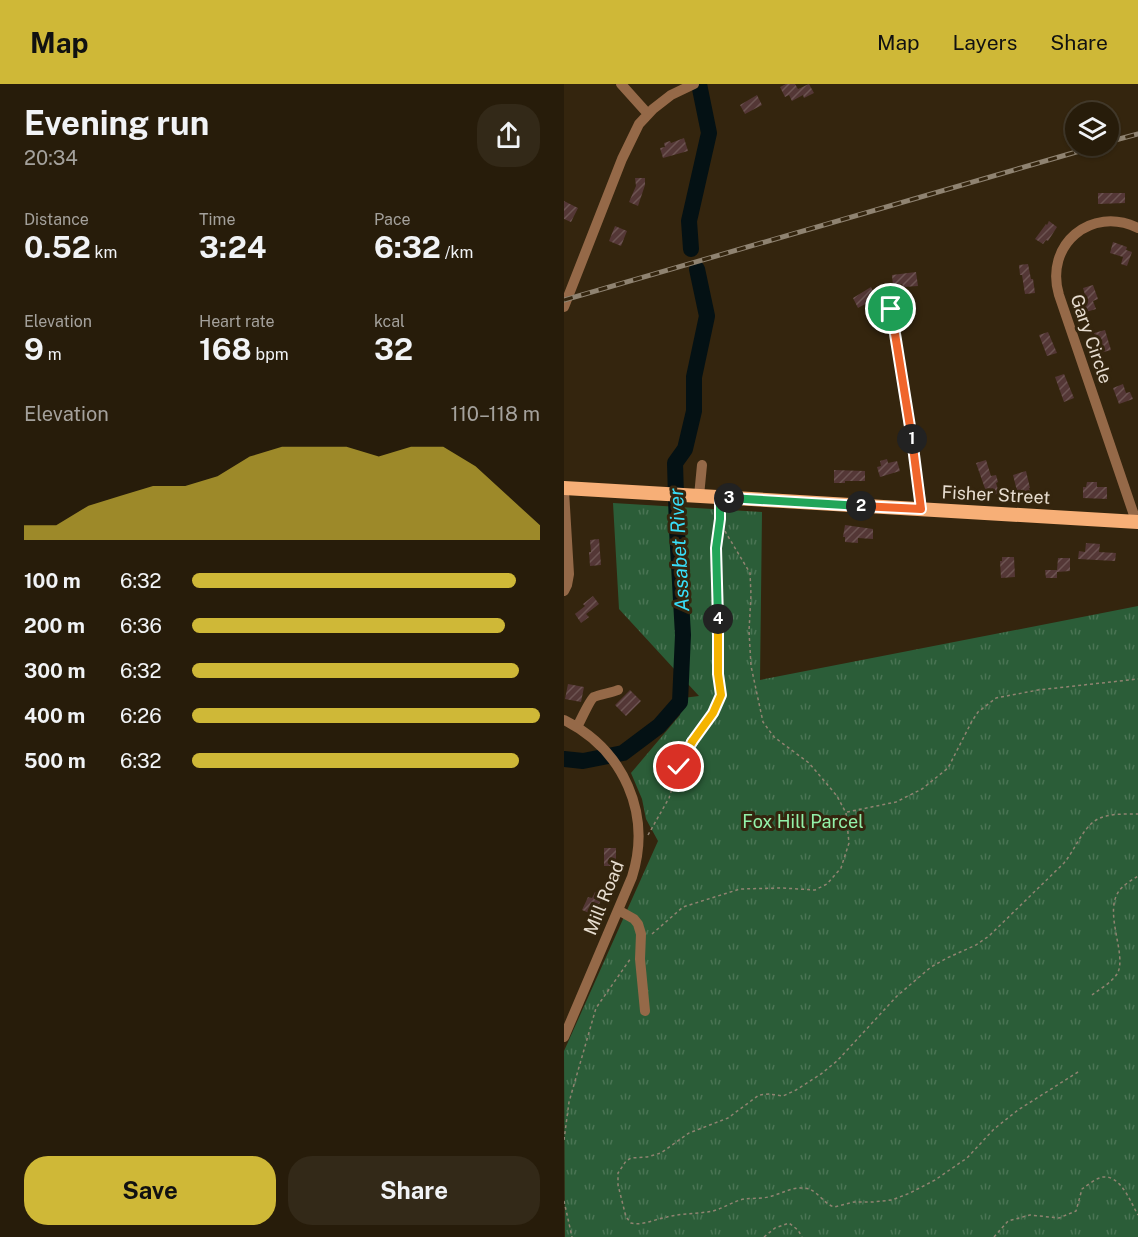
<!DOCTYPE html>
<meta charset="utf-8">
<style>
:root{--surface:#271c0a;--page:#332918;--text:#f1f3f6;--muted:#a4a19c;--line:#433a2b;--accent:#cfb837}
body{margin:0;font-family:"Public Sans",sans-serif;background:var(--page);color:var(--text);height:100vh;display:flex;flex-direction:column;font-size:22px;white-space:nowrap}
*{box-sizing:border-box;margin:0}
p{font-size:20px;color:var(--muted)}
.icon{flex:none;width:33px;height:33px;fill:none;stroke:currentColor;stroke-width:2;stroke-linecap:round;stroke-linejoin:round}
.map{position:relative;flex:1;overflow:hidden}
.drawer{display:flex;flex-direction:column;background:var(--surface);width:564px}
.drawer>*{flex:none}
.controls{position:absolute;left:501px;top:18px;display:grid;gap:12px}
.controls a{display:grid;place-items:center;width:54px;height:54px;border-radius:50%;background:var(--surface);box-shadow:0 2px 4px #0004,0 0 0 2px var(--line);font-size:30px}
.pin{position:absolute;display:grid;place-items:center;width:51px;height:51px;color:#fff;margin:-26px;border:3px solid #fff;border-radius:50%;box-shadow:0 2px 6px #0007}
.km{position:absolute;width:30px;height:30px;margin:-15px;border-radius:50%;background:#222;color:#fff;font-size:16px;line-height:30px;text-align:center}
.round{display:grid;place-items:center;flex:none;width:63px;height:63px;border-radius:24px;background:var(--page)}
.head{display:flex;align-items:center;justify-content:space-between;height:102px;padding:0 24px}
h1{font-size:33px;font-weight:700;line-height:45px}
.figures{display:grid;grid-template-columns:repeat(3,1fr);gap:9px;height:102px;padding:6px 24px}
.figures div{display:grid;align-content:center}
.figures b{font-size:30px;font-weight:700}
.figures small{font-size:16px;font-weight:400}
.figures p{font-size:16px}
.chart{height:168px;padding:12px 24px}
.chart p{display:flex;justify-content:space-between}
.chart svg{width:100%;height:108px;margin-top:6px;fill:var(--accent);opacity:.7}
.action{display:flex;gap:12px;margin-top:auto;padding:12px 24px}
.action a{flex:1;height:69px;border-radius:24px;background:var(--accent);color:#111;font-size:24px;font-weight:700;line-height:69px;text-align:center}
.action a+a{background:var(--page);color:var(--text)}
ul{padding:0 24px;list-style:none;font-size:20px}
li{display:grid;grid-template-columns:96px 72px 1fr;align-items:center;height:45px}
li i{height:15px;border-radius:8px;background:var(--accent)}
header{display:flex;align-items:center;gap:36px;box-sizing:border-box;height:84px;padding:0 30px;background:var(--accent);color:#111}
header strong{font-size:28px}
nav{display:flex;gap:33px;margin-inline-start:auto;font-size:21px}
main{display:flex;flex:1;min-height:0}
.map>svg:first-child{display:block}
.grass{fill:url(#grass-tufts)}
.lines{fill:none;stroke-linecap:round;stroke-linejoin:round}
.river{stroke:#041114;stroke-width:16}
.building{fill:url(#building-hatch)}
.path{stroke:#908371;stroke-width:1.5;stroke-dasharray:3 3;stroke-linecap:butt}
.minor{stroke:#956948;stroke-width:10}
.major{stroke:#f7af77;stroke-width:14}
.rail-casing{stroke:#8f8371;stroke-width:5}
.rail{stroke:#34250e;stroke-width:3;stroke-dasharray:9;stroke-linecap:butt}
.split-1-casing{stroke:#fff;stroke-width:12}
.split-2-casing{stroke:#fff;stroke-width:12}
.split-3-casing{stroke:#fff;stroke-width:12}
.split-4-casing{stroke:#fff;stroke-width:12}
.split-5-casing{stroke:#fff;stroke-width:12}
.split-6-casing{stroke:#fff;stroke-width:12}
.split-1{stroke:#f0652b;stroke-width:8}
.split-2{stroke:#f0652b;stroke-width:8}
.split-3{stroke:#22a559;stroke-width:8}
.split-4{stroke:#22a559;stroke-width:8}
.split-5{stroke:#f5b400;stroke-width:8}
.split-6{stroke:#f5b400;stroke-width:8}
.labels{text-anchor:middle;stroke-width:6;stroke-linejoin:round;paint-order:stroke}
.street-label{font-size:18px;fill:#e7ddd0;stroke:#34250e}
.park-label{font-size:18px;fill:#93f1a9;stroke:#34250e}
.water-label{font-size:20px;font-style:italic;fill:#38def8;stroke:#34250e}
</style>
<header>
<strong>Map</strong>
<nav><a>Map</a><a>Layers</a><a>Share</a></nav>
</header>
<main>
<section class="drawer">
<div class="head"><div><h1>Evening run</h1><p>20:34</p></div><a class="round"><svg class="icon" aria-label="share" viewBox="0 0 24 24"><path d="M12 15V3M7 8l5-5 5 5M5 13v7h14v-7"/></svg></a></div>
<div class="figures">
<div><p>Distance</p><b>0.52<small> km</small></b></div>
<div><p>Time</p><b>3:24</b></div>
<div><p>Pace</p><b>6:32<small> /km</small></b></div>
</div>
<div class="figures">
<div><p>Elevation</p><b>9<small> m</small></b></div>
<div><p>Heart rate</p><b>168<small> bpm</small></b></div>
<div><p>kcal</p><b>32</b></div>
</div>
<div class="chart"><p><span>Elevation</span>110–118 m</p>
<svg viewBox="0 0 160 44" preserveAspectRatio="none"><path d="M0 44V38L10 38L20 30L30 26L40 22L50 22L60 18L70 10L80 6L90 6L100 6L110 10L120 6L130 6L140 14L150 26L160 38V44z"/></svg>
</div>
<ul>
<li><b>100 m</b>6:32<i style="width:93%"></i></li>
<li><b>200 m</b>6:36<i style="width:90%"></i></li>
<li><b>300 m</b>6:32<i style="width:94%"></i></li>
<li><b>400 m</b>6:26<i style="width:100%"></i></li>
<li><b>500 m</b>6:32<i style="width:94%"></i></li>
</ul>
<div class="action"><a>Save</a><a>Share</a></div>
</section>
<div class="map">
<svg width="574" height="1153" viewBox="0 0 574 1153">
<defs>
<pattern id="grass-tufts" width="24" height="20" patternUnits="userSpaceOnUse" patternTransform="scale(1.5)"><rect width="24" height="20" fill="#2b5d38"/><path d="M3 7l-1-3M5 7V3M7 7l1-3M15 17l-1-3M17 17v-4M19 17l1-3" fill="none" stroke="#4a7454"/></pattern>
<pattern id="building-hatch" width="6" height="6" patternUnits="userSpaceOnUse" patternTransform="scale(1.5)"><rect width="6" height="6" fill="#543736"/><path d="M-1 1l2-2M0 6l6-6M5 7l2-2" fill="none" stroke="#6d5452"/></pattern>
</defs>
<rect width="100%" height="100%" fill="#34250e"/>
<path class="grass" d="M49 419 198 428 196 596 574 522V1153H1L0 967 94 757 82 735 78 715 67 689 116 631 119 614 135 612 55 525Z"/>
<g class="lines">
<path class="river" d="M127 165 125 137 145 49 135 0
M0 675 19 677 59 669 95 642 116 618 119 551 113 446 111 379 121 365 130 327V293L143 232 133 185"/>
</g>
<path class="building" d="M222 0H231L234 5 245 0 250 9 240 14 239 11 228 17 225 11 221 13 216 3Z
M193 11 198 21 181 30 176 21Z
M120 54 124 67 99 74 96 64 101 63 100 59 106 57 107 59Z
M71 94H81V101L74 122 65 118 72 102Z
M534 109H561V119L534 120Z
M0 117 14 124 7 138 0 135Z
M485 137 493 143 484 157 482 156 479 160 471 155 482 140 483 141Z
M51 142 63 147 57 162 45 157Z
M549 158 563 163 562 166 568 168 563 182 557 180 559 173 546 169Z
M464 180 467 195H469L471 209 461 210 458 191H456L455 181Z
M352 188 354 202 339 203 338 200 329 202 328 191Z
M529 201 534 215 529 217 532 225 522 228 518 215 522 214 519 204Z
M307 203 312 214 294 224 289 214Z
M541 246 547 266 536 269 530 249Z
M484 248 493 269 483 272 475 251Z
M500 290 510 314 500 318 491 293Z
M559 300 562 309 566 308 569 315 555 320 549 304Z
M323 375 324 379 333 377 336 387 316 393 313 383 317 382 316 377Z
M422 376 427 392 432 391 434 398 432 399 435 409 424 413 412 379Z
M270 386 301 387V397H281V399H270Z
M462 387 466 404H465L466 407 455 410V407H453L449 391Z
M523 398H533V403H543V415L519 414V403H522Z
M281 441 309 445V455L294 454V459L281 458V453H279Z
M35 455 37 481 26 482 25 468H27L26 456Z
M522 459 536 460 535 468 552 469 551 477 514 475 515 467 521 468Z
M438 473H450L451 493 437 494 436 477H438Z
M494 474H506V487L493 488V494H482L481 486H493Z
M29 512 35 520 22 530 25 533 17 539 11 530 21 522 19 520Z
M4 600 20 603 17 618 1 615Z
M66 606 77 617 62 632 51 621Z
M40 764H52V782H40Z
M31 808 39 812 30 831 18 826 24 813 28 814Z"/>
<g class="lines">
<path class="path" d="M283 728 332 718 358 705 384 684 408 637 414 628 432 614 474 606 574 595
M84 751 105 714 115 683 127 660 149 629 157 611 155 590 152 464 156 436
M88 850 119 823 176 805 218 804 251 806 263 800 277 784 285 759 282 729 273 712 245 679 210 653 199 638 187 582 185 547 187 511 186 489 162 449 156 435V424
M528 911C536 905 547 899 553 890 564 872 539 829 555 807 559 801 568 796 574 792
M514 988 454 1026 430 1045 403 1074 371 1096 346 1109 328 1116 309 1118H290L270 1123C258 1119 253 1104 239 1104 228 1103 219 1109 208 1112 199 1115 189 1114 180 1115 170 1117 160 1124 149 1127 134 1130 118 1129 103 1133 91 1135 79 1142 67 1139L62 1133 54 1101V1089L62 1077 67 1074 83 1073 97 1069 125 1049 164 1034 195 1011 205 1010 219 1012 232 1006 257 990 273 977 333 912 367 883 383 874 412 861 425 852 500 779C510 767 516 750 528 739 539 729 559 730 574 730
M0 1056 5 1018 32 924 67 874
M0 1117 8 1153
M200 1153 211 1144 225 1139 234 1146 238 1153
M430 1153 444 1137 466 1131 495 1134 512 1127 518 1105C524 1101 532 1094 539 1093 557 1091 567 1119 574 1131"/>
<path class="minor" d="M57 0 84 30
M0 223 58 75 75 40 89 25 107 11 130 0
M327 225 358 425
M0 407 5 490 3 501 0 507
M135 412 138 381
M572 437 495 211C480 161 527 121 574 144
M0 636C60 666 88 730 68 793L0 953
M13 643C16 638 26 615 30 613 37 610 47 609 54 606
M54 826 70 835 74 840 77 850 76 875 81 927"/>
<path class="major" d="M0 404 574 438"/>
<defs>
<path id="rail" d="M544 58 574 50
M0 216 533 62"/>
</defs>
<use href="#rail" class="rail-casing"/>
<use href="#rail" class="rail"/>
</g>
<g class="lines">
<defs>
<path id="split-1" d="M327 225 348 355"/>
<path id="split-2" d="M297 422 357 425 348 355"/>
<path id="split-3" d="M165 414 297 422"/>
<path id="split-4" d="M154 535 152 464 156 435V414H165"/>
<path id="split-5" d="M128 658 149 629 157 611 154 590V535"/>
<path id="split-6" d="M115 683 128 658"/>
</defs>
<use href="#split-1" class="split-1-casing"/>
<use href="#split-2" class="split-2-casing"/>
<use href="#split-3" class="split-3-casing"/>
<use href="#split-4" class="split-4-casing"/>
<use href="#split-5" class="split-5-casing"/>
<use href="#split-6" class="split-6-casing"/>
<use href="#split-1" class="split-1"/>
<use href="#split-2" class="split-2"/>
<use href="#split-3" class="split-3"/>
<use href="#split-4" class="split-4"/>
<use href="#split-5" class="split-5"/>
<use href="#split-6" class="split-6"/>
</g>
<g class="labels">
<g class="street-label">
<text transform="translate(527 255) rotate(71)" y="6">Gary Circle</text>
<text transform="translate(432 411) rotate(3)" y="6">Fisher Street</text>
<text transform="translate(40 814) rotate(-68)" y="6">Mill Road</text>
</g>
<g class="park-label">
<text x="239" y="744">Fox Hill Parcel</text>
</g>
<g class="water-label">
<text transform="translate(115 466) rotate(-93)" y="7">Assabet River</text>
</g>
</g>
</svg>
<div class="controls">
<a><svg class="icon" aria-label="layers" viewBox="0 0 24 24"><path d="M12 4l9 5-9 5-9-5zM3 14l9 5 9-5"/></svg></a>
</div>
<div class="pin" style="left:327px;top:225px;background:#1e9e55"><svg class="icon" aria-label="arrive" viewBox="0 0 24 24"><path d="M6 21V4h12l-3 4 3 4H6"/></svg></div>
<div class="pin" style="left:115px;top:683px;background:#d93025"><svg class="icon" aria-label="check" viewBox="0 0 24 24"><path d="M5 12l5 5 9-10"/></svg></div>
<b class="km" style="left:348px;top:355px">1</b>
<b class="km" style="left:297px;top:422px">2</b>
<b class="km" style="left:165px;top:414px">3</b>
<b class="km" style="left:154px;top:535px">4</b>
</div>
</main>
